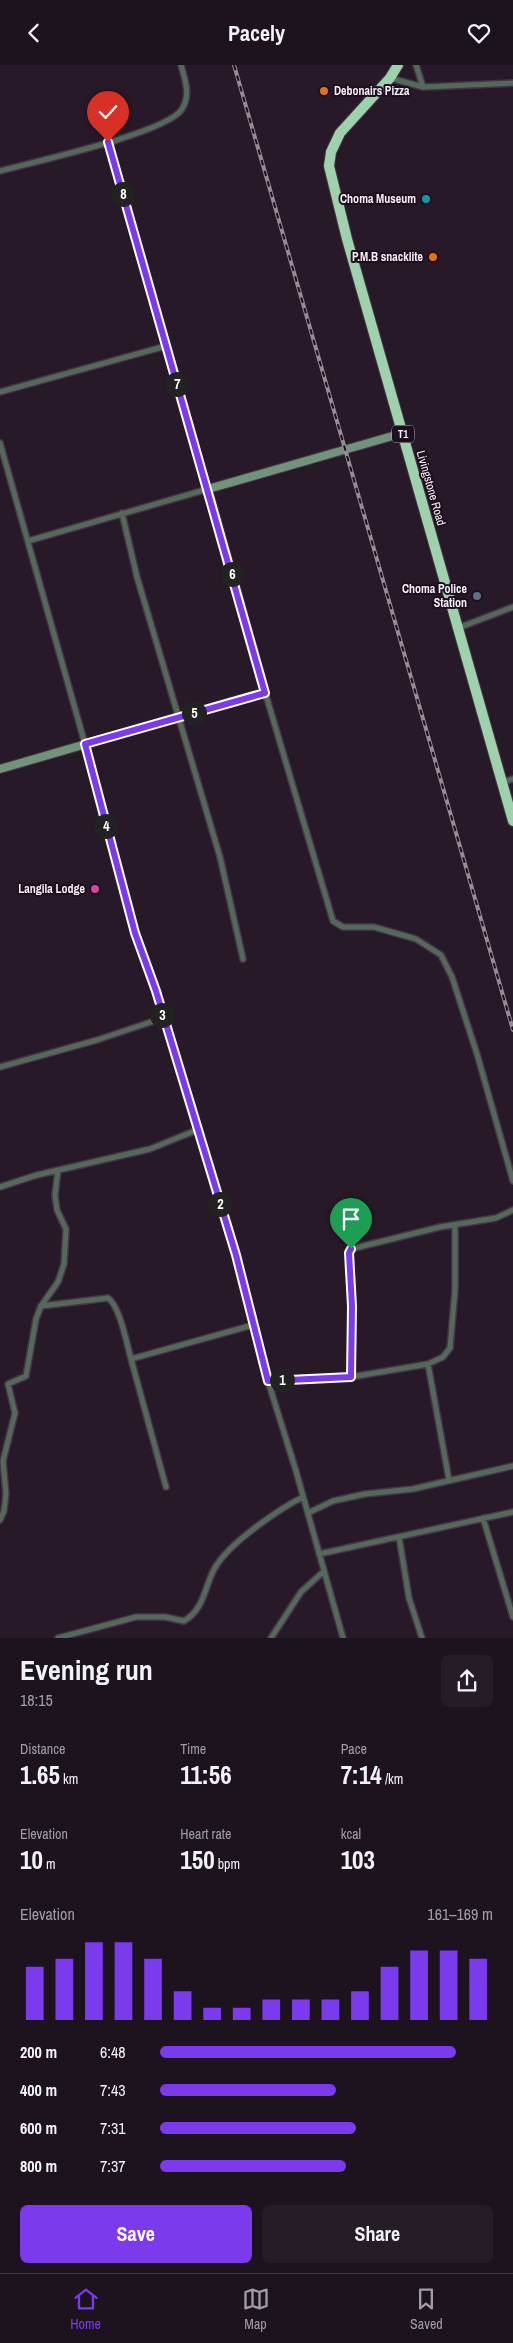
<!DOCTYPE html>
<meta charset="utf-8">
<style>
:root{--surface:#1d131e;--page:#251c27;--text:#f1f3f6;--muted:#a09ea4;--line:#3b323c;--accent:#7c3aed}
body{margin:0;font-family:"Archivo Narrow",sans-serif;background:var(--page);color:var(--text);height:100vh;display:flex;flex-direction:column;font-size:19px;white-space:nowrap}
*{box-sizing:border-box;margin:0}
p{font-size:16px;color:var(--muted)}
.icon{flex:none;width:28px;height:28px;fill:none;stroke:currentColor;stroke-width:2;stroke-linecap:round;stroke-linejoin:round}
.map{position:relative;height:1573px;overflow:hidden}
.details{display:flex;flex-direction:column;background:var(--surface);flex:1}
.details>*{flex:none}
.pin{position:absolute;display:grid;place-items:center;width:42px;height:42px;color:#fff;margin:-51px -21px;border-radius:50% 50% 50% 0;rotate:-45deg;box-shadow:0 0 5px #0007}
.pin .icon{rotate:45deg}
.km{position:absolute;width:25px;height:25px;margin:-12px;border-radius:50%;background:#222;color:#fff;font-size:14px;line-height:25px;text-align:center}
.round{display:grid;place-items:center;flex:none;width:52px;height:52px;border-radius:8px;background:var(--page)}
.summary{display:flex;align-items:center;justify-content:space-between;height:85px;padding:0 20px}
h1{font-size:28px;font-weight:700;line-height:38px}
.metrics{display:grid;grid-template-columns:repeat(3,1fr);gap:8px;height:85px;padding:5px 20px}
.metrics div{display:grid;align-content:center}
.metrics b{font-size:25px;font-weight:700}
.metrics small{font-size:14px;font-weight:400}
.metrics p{font-size:14px}
.chart{height:140px;padding:10px 20px}
.chart p{display:flex;justify-content:space-between}
.chart svg{width:100%;height:90px;margin-top:5px;stroke:var(--accent);stroke-width:6}
.action{display:flex;gap:10px;margin-top:auto;padding:10px 20px}
.action a{flex:1;height:58px;border-radius:8px;background:var(--accent);color:#fff;font-size:20px;font-weight:700;line-height:58px;text-align:center}
.action a+a{background:var(--page);color:var(--text)}
ul{padding:0 20px;list-style:none;font-size:16px}
li{display:grid;grid-template-columns:80px 60px 1fr;align-items:center;height:38px}
li i{height:12px;border-radius:6px;background:var(--accent)}
header{display:flex;justify-content:space-between;align-items:center;height:65px;padding:0 20px;background:var(--surface);font-size:22px;font-weight:700}
.tab-bar{display:flex;justify-content:space-around;align-items:center;height:70px;border-top:1px solid var(--line);background:var(--surface);font-size:14px;color:var(--muted)}
.tab-bar a{display:grid;justify-items:center;gap:2px}
.tab-bar .current{color:var(--accent)}
.map>svg:first-child{display:block}
.lines{fill:none;stroke-linecap:round;stroke-linejoin:round}
.street-casing{stroke:#443745;stroke-width:8}
.secondary-casing{stroke:#443745;stroke-width:10}
.highway-casing{stroke:#443745;stroke-width:12}
.street{stroke:#54695a;stroke-width:5}
.secondary{stroke:#72937b;stroke-width:8}
.highway{stroke:#9ed2ac;stroke-width:10}
.rail-casing{stroke:#968b97;stroke-width:4}
.rail{stroke:#1d101e;stroke-width:2;stroke-dasharray:5.5;stroke-linecap:butt}
.route-casing{stroke:#fff;stroke-width:10}
.route{stroke:#7c3aed;stroke-width:6}
.food-dot{fill:#e8710a;stroke:#1d101e;stroke-width:2}
.culture-dot{fill:#0f9aa8;stroke:#1d101e;stroke-width:2}
.service-dot{fill:#5c6f8a;stroke:#1d101e;stroke-width:2}
.hotel-dot{fill:#d1479c;stroke:#1d101e;stroke-width:2}
.labels{text-anchor:middle;stroke-width:4;stroke-linejoin:round;paint-order:stroke}
.shield{fill:#1d101e;stroke:#b5abb6;stroke-width:1}
.shield-label{font-size:11px;font-weight:bold;fill:#f6edf7}
.poi-label{font-size:12px;font-weight:bold;fill:#f6edf7;stroke:#1d101e;text-anchor:end}
.street-label{font-size:12px;fill:#f6edf7;stroke:#1d101e}
</style>
<header><svg class="icon" aria-label="back" viewBox="0 0 24 24"><path d="M15 5l-7 7 7 7"/></svg>Pacely<svg class="icon" aria-label="heart" viewBox="0 0 24 24"><path d="M12 20l-8-8c-3-5 5-10 8-4 3-6 11-1 8 4z"/></svg></header>
<div class="map">
<svg width="513" height="1573" viewBox="0 0 513 1573">
<rect width="100%" height="100%" fill="#271928"/>
<g class="lines">
<defs>
<path id="street" d="M390 13 423 22 416 0
M423 22 513 18
M0 106C32 97 168 68 182 44 191 30 185 15 181 0
M0 327 166 281
M0 378 85 679 135 868 156 926 236 1190 268 1316 296 1406 343 1573
M122 448 137 512 220 792 243 894
M28 476 208 424 108 77
M458 563 513 542
M265 627 333 856 343 862H374L416 874 441 890 452 912 477 989 513 1116
M502 717 513 714
M0 1002 97 975 163 953
M0 1122 37 1110 150 1084 197 1065
M41 1241 108 1233C120 1241 127 1280 131 1294
M428 1299 443 1292 450 1283 455 1225V1160
M351 1312 352 1241 349 1188 351 1184 440 1162 496 1153 513 1145
M268 1316 351 1312 428 1299 449 1415
M166 1422 131 1294 253 1260
M308 1448 333 1436 365 1429 413 1424 513 1401
M483 1453 513 1552
M0 1455 4 1446 6 1429 3 1396 15 1348 8 1319 26 1311 36 1254 41 1241 58 1217 64 1199 66 1164 57 1145 55 1130 58 1105
M399 1472 409 1533 422 1573
M319 1489 513 1447
M58 1573 136 1552H165L184 1556C206 1543 204 1520 216 1501 231 1477 279 1444 303 1432
M271 1573 301 1527 324 1506"/>
<path id="secondary" d="M0 704 265 627 208 424 403 368"/>
<path id="highway" d="M398 0 390 13 340 68 331 87 329 101 347 174 513 756"/>
</defs>
<use href="#street" class="street-casing"/>
<use href="#secondary" class="secondary-casing"/>
<use href="#highway" class="highway-casing"/>
<use href="#street" class="street"/>
<use href="#secondary" class="secondary"/>
<use href="#highway" class="highway"/>
<defs>
<path id="rail" d="M234 0 513 965"/>
</defs>
<use href="#rail" class="rail-casing"/>
<use href="#rail" class="rail"/>
</g>
<g class="lines">
<defs>
<path id="route" d="M108 77 265 628 85 679 135 868 156 926 236 1190 268 1316 351 1312 352 1241 349 1188 351 1184"/>
</defs>
<use href="#route" class="route-casing"/>
<use href="#route" class="route"/>
</g>
<g class="food-dot">
<circle cx="324" cy="26" r="5"/>
<circle cx="433" cy="192" r="5"/>
</g>
<circle class="culture-dot" cx="426" cy="134" r="5"/>
<circle class="service-dot" cx="477" cy="531" r="5"/>
<circle class="hotel-dot" cx="95" cy="824" r="5"/>
<g class="labels">
<rect class="shield" x="392" y="360.5" width="22" height="17" rx="4"/>
<g class="shield-label">
<text x="403" y="373">T1</text>
</g>
<g class="poi-label">
<text x="334" y="30" text-anchor="start">Debonairs Pizza</text>
<text x="416" y="138">Choma Museum</text>
<text x="423" y="196">P.M.B snacklite</text>
<text x="467" y="528">Choma Police<tspan x="467" dy="14">Station</tspan></text>
<text x="85" y="828">Langila Lodge</text>
</g>
<g class="street-label">
<text transform="translate(431 423) rotate(74)" y="4">Livingstone Road</text>
</g>
</g>
</svg>
<div class="pin" style="left:351px;top:1184px;background:#1e9e55"><svg class="icon" aria-label="arrive" viewBox="0 0 24 24"><path d="M6 21V4h12l-3 4 3 4H6"/></svg></div>
<div class="pin" style="left:108px;top:77px;background:#d93025"><svg class="icon" aria-label="check" viewBox="0 0 24 24"><path d="M5 12l5 5 9-10"/></svg></div>
<b class="km" style="left:282px;top:1315px">1</b>
<b class="km" style="left:220px;top:1139px">2</b>
<b class="km" style="left:162px;top:950px">3</b>
<b class="km" style="left:106px;top:761px">4</b>
<b class="km" style="left:194px;top:648px">5</b>
<b class="km" style="left:232px;top:509px">6</b>
<b class="km" style="left:177px;top:319px">7</b>
<b class="km" style="left:123px;top:129px">8</b>
</div>
<section class="details">
<div class="summary"><div><h1>Evening run</h1><p>18:15</p></div><a class="round"><svg class="icon" aria-label="share" viewBox="0 0 24 24"><path d="M12 15V3M7 8l5-5 5 5M5 13v7h14v-7"/></svg></a></div>
<div class="metrics">
<div><p>Distance</p><b>1.65<small> km</small></b></div>
<div><p>Time</p><b>11:56</b></div>
<div><p>Pace</p><b>7:14<small> /km</small></b></div>
</div>
<div class="metrics">
<div><p>Elevation</p><b>10<small> m</small></b></div>
<div><p>Heart rate</p><b>150<small> bpm</small></b></div>
<div><p>kcal</p><b>103</b></div>
</div>
<div class="chart"><p><span>Elevation</span>161–169 m</p>
<svg viewBox="0 0 160 44" preserveAspectRatio="none"><path d="M5 44V18M15 44V14M25 44V6M35 44V6M45 44V14M55 44V30M65 44V38M75 44V38M85 44V34M95 44V34M105 44V34M115 44V30M125 44V18M135 44V10M145 44V10M155 44V14"/></svg>
</div>
<ul>
<li><b>200 m</b>6:48<i style="width:89%"></i></li>
<li><b>400 m</b>7:43<i style="width:53%"></i></li>
<li><b>600 m</b>7:31<i style="width:59%"></i></li>
<li><b>800 m</b>7:37<i style="width:56%"></i></li>
</ul>
<div class="action"><a>Save</a><a>Share</a></div>
</section>
<nav class="tab-bar">
<a class="current"><svg class="icon" aria-label="home" viewBox="0 0 24 24"><path d="M3 11l9-7 9 7M6 9v11h12V9"/></svg>Home</a>
<a><svg class="icon" aria-label="map" viewBox="0 0 24 24"><path d="M3 6l6-2 6 2 6-2v14l-6 2-6-2-6 2zM9 4v14M15 6v14"/></svg>Map</a>
<a><svg class="icon" aria-label="saved" viewBox="0 0 24 24"><path d="M7 4h10v16l-5-4-5 4z"/></svg>Saved</a>
</nav>
